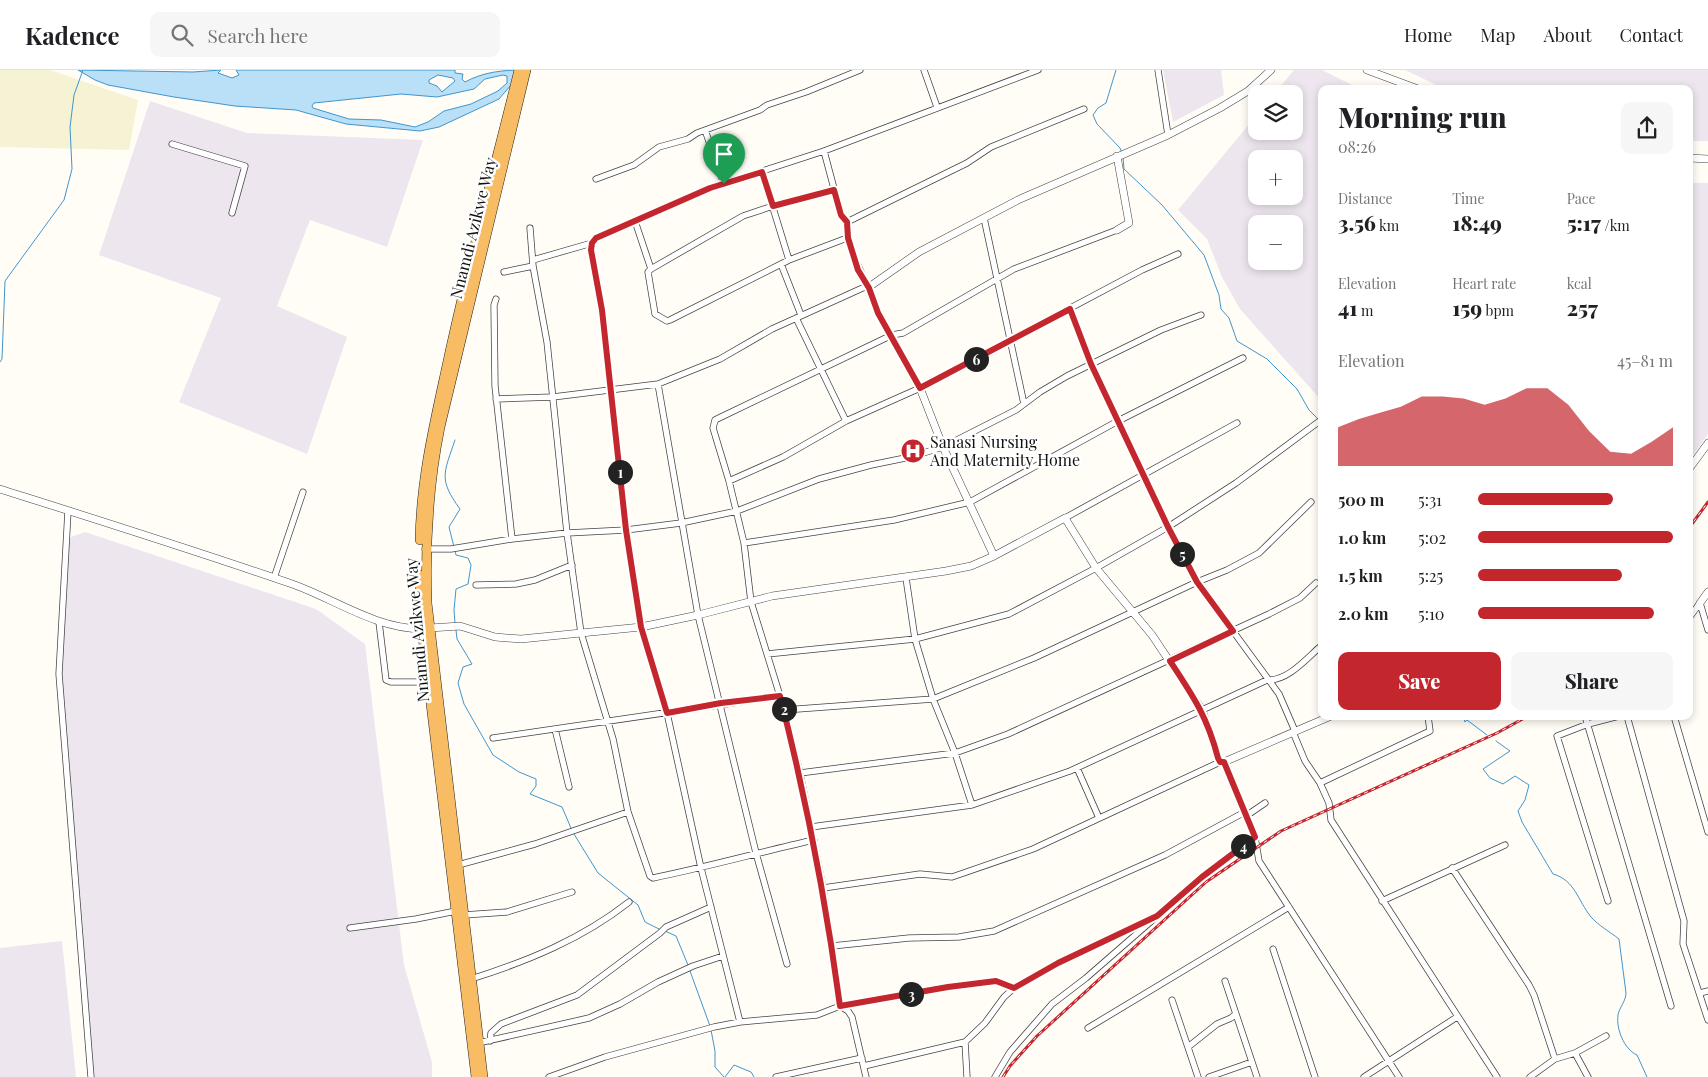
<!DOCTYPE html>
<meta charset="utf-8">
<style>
:root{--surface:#fff;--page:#f6f6f6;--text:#202124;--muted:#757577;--line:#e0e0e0;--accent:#c4262e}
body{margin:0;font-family:"Playfair Display",serif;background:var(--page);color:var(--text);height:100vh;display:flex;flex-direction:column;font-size:19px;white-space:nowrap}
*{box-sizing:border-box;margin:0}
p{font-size:16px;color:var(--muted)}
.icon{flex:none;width:28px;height:28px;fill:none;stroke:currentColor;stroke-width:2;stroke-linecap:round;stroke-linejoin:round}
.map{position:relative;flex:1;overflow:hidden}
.side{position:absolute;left:1318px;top:15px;width:375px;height:635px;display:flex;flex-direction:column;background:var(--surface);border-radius:10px;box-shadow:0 2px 8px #0003}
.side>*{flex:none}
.buttons{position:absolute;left:1248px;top:15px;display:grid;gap:10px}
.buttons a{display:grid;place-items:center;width:55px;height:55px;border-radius:10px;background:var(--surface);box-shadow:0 2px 8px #0003;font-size:25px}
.pin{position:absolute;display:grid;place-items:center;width:42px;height:42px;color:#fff;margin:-51px -21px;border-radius:50% 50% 50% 0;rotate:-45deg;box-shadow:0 0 5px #0007}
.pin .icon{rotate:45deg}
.km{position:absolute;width:25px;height:25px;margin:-12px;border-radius:50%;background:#222;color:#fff;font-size:14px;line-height:25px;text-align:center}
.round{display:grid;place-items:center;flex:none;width:52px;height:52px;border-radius:10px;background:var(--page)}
.head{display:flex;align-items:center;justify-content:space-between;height:85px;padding:0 20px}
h1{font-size:28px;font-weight:800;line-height:38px}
.metrics{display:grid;grid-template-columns:repeat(3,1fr);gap:8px;height:85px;padding:5px 20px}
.metrics div{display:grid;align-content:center}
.metrics b{font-size:21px;font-weight:800}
.metrics small{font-size:14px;font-weight:400}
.metrics p{font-size:14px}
.chart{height:140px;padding:10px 20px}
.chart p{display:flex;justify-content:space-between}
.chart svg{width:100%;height:90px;margin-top:5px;fill:var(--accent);opacity:.7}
.cta{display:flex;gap:10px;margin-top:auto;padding:10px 20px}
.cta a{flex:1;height:58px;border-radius:10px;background:var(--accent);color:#fff;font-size:20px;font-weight:800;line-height:58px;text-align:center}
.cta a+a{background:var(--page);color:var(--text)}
ul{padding:0 20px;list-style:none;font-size:16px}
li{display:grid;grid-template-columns:80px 60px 1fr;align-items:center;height:38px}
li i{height:12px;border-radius:6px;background:var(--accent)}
header{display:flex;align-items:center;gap:30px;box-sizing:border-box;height:70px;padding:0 25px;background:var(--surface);border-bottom:1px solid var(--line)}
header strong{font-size:24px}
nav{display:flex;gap:28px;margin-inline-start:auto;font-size:18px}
.search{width:350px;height:45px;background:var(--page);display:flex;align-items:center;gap:12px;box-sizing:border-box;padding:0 18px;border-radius:10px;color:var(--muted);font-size:19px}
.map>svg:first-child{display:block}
.industrial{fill:#eee6ef;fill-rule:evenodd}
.farmland{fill:#f6f3d4}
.water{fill:#b9e0f7;stroke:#3f96cf;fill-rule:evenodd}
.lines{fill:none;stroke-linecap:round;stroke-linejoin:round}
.stream{stroke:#3f96cf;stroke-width:1}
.minor-casing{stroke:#444;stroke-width:7}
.tertiary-casing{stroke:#444;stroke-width:8}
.trunk-casing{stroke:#222;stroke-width:10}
.minor{stroke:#fff;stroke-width:5.5}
.tertiary{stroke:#fff;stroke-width:7}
.trunk{stroke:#f7bc64;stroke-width:9}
.rail-casing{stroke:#c4262e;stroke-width:3}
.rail{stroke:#fff;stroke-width:1;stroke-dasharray:4;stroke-linecap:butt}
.route-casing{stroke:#fff;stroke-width:10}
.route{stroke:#c4262e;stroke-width:6}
.labels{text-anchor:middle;stroke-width:5;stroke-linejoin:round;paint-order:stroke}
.street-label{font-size:16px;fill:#111;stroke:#fff}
.poi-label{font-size:16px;fill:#111;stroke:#fff;text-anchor:start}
</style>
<header>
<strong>Kadence</strong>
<div class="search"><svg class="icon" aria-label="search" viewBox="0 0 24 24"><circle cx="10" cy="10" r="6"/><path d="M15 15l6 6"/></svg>Search here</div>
<nav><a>Home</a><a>Map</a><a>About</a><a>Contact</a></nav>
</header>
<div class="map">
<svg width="1708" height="1007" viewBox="0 0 1708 1007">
<rect width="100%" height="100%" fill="#fffdf5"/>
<path class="industrial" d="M1163 0H1221L1224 25 1173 52Z
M1294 0H1322L1360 19H1321V330L1240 239 1222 207 1207 169 1178 140 1256 46V61H1294V24H1274ZM1256 89H1294V126H1256ZM1256 154H1294V191H1256Z
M1405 0H1708V71H1689V19H1445Z
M150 31 247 63 423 70 387 177 310 150 277 236 347 267 307 384 179 332 221 228 99 185Z
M1689 113H1708V364L1689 391Z
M85 462 316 539 365 574 404 895 432 992V1007H91L60 606 63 470Z
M62 871 76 1007H0V878Z"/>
<path class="farmland" d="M0 0H50L138 30 129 80 0 77Z"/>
<path class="water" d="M78 0 193 2 221 0 218 3 232 8 239 5 236 0H455V3L463 4 462 9 465 12C483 2 503 0 524 0L499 29 439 57 420 61 346 54 296 40 235 36 174 27 108 15 95 10ZM438 5 453 8 455 11 442 22 437 16 429 13V10ZM503 5 507 6V13L498 21 471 34 444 41 428 52 415 57 381 50 349 49 313 38 312 36 314 33 401 24 437 27 474 19 485 9Z"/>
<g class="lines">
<path class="stream" d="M1116 0 1106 33 1098 38 1093 45 1097 54 1120 78 1122 83
M1123 87 1124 99 1162 135 1204 185 1219 225 1221 239 1229 248 1237 271 1267 289 1297 319 1309 340 1319 350
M0 292 2 289 5 211 64 130 72 99 70 57 74 25 83 0
M454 477 449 457 460 439C438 409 444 403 455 370
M455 481 456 485 468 488 471 495 468 514 456 519 454 540 455 553
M456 560 457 569 472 594 463 597 458 613 464 634 493 685 519 702 536 709V716L530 724 562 737 571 758
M1463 646 1465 652 1467 650 1487 665
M1496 671 1510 681 1483 699 1490 708 1503 714 1515 706 1529 715 1525 730 1518 741 1522 752 1553 804C1575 810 1578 831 1591 847 1598 855 1610 862 1619 869 1621 887 1624 905 1626 923 1626 931 1619 938 1618 945 1616 959 1624 979 1637 985L1647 1007
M574 764 598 803 638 835 645 852 661 860
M665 861 676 866 688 895
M690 901 710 956
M711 960 715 981V997L724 1007
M725 1007 734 995 751 1002 754 1007"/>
<defs>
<path id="minor" d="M924 0 937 37
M1158 0 1168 65
M705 60 724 114
M172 74 245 96 232 143
M824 81 841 145 847 152 850 177 867 216
M762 102 789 190
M596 109 634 95 659 77 688 69 697 63 760 40 767 35 806 22 860 0
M834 119 773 136 743 146 651 199 648 202 655 244 667 251 670 250 789 190 847 168
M984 148 1024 334
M635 151 651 199
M847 152 967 93 991 77 1084 39
M530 158 533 196 547 272 567 463 581 563 613 669 628 742 650 806 653 808C707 797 760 782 814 770
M533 190 592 173
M781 194 801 245
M504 202 533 196
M496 229 494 235 495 316 512 469
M1070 239 1091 294 1168 457 1197 512 1279 624 1295 661
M796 248 846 351
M658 314 698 545 756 783 787 894
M496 329 553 327 658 314 720 289 772 259 867 216 869 217
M729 411 783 387 846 351 920 318 1142 200 1178 184
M68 441 59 604 91 1007
M1065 448 1237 353
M744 473 894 450 970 432 1118 351 1243 288
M425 479H451L512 469 567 463 626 460 681 453 737 441 819 409 871 395 910 387 943 377 1016 340 1040 322 1067 306 1161 260 1201 245
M274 508 303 422
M906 508 915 569 933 629 955 683 972 735
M476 515 516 514 535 510 572 495
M1700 533 1708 560
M1689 548 1700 533
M379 552 386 610 391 612H429
M767 584 915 569 1009 544 1096 498 1168 457 1236 413 1321 350
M784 640 933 629 1034 588 1197 512 1227 500 1259 483 1311 432
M1428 646 1430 661 1320 713 1329 733 1331 750 1497 1007
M1585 646 1671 936
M1627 646 1684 851 1683 874 1708 950
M1674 646 1708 762
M555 659 569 717
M1293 662 1305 691 1320 713
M493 668 780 626
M1077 698 1099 748
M800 703 955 683 1008 664 1269 544 1300 528 1316 513
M1246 746 1265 733
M811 757 972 735 1070 701 1267 610C1288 611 1306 589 1321 576
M1255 767 1259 791 1399 1007
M458 795 535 774 628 742
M1452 798 1529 915 1534 925 1555 989
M823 818 920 804 952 807 1033 779 1220 692
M1382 831 1505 775
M1608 831 1557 666 1588 654 1619 646
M464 845 507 842 572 822
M350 858 416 849 456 841
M832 876 909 868 959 867 994 861 1165 785 1243 743V739L1224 692
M1273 879 1315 1007
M471 909C528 891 582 869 629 832
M1225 911 1257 1007
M1700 923 1708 921
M1172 930 1198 1007
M840 936 823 818 800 703 780 626 751 532 744 473 729 411 713 358 715 350 719 348 892 265 903 263 1014 199 1117 160
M840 936 848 941 852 947 866 1007
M740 952 701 798 667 643 641 557 626 460 602 241 591 180 592 173 596 168 710 118 824 81 1038 0
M1088 958 1289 837
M490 971 491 963 501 954 577 925 660 863 666 857 711 837
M478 973 589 948 620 934 658 912 693 896 723 886
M1188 977 1217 954 1231 948 1236 944
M1575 983 1588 1007
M864 996 965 972
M549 1007 605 987 714 957 740 952 817 945 840 936 948 917 996 911 1014 918
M776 1007 862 988
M967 1007 965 972 985 953 1004 927 1014 918 1058 893 1151 849
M995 1007 1010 982 1052 934 1086 908 1202 807 1255 767 1243 740
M1209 1007 1252 992
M1364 1007 1457 947
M1530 1007 1555 989 1575 983 1606 966"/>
<path id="tertiary" d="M1367 0 1418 19
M1117 86 1129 153 1117 160
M1689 88 1708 89
M1689 399 1708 373
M0 419C98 450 197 481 295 515 338 531 375 558 422 559
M994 486 1065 448 1096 498 1152 565 1202 640 1220 692H1224L1331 646
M1700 533 1708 522
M430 558 460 556 495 567 521 569 641 557 698 545 772 526 946 501 971 496 994 486 943 377 920 318 878 243 869 217 919 182 1020 129 1168 65 1220 38 1248 21 1271 0"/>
<path id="trunk" d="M420 470C421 408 435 351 448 291 469 193 495 97 519 0
M420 505 422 559 476 1007
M483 1007 427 533C425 473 428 416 440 357L526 0"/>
</defs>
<use href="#minor" class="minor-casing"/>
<use href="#tertiary" class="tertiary-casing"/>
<use href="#trunk" class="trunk-casing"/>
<use href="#minor" class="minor"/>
<use href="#tertiary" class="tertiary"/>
<use href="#trunk" class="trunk"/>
<defs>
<path id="rail" d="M1689 458 1708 432
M1003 1007 1010 996 1037 966 1206 812 1281 761 1497 663 1528 646"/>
</defs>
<use href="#rail" class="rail-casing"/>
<use href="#rail" class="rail"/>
</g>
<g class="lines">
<defs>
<path id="route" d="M762 102 773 136 834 120 841 145 847 152 848 168 858 200 869 218 878 243 920 318 1070 239 1091 294 1168 457 1197 512 1233 561 1170 591C1193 626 1207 646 1218 688L1220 692H1224L1255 767 1202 807 1157 846 1058 893 1014 918 996 911 948 917 840 936C826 831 806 728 780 626L721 633 667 643 641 557 626 460 602 240 591 180 592 173 596 168 710 118Z"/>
</defs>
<use href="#route" class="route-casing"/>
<use href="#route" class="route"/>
</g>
<defs>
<symbol id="hospital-disc" viewBox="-11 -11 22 22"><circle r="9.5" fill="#c4262e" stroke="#fff"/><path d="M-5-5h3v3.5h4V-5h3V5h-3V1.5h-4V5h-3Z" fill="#fff"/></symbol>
</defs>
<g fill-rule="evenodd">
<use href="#hospital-disc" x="899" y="367" width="28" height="28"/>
</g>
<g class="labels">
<g class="street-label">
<text transform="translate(473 158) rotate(-76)" y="6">Nnamdi Azikwe Way</text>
<text transform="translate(417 560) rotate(-95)" y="6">Nnamdi Azikwe Way</text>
</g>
<g class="poi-label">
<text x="930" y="378">Sanasi Nursing<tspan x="930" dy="18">And Maternity Home</tspan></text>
</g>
</g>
</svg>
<div class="buttons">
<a><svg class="icon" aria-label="layers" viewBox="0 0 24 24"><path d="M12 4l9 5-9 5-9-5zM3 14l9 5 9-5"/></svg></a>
<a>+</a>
<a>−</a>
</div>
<div class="pin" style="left:724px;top:114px;background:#1e9e55"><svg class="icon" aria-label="arrive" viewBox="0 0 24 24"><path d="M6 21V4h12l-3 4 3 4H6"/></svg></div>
<b class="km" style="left:620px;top:402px">1</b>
<b class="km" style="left:784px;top:639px">2</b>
<b class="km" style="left:911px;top:924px">3</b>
<b class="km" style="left:1243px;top:776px">4</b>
<b class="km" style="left:1182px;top:484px">5</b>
<b class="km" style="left:976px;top:289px">6</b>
<section class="side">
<div class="head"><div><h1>Morning run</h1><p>08:26</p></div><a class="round"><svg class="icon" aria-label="share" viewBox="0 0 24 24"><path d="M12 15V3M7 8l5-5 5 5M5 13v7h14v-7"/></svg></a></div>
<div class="metrics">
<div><p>Distance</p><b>3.56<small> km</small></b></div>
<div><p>Time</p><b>18:49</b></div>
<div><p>Pace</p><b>5:17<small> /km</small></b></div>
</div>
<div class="metrics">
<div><p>Elevation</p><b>41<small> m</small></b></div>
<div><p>Heart rate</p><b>159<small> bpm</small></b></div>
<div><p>kcal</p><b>257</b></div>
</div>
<div class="chart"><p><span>Elevation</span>45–81 m</p>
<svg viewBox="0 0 160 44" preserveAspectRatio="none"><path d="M0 44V25L10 21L20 18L30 15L40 10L50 10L60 11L70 14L80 11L90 6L100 6L110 14L120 27L130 37L140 38L150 32L160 25V44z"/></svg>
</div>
<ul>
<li><b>500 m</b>5:31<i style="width:69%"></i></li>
<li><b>1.0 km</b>5:02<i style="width:100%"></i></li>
<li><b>1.5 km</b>5:25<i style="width:74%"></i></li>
<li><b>2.0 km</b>5:10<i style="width:90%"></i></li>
</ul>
<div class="cta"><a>Save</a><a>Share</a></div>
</section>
</div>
